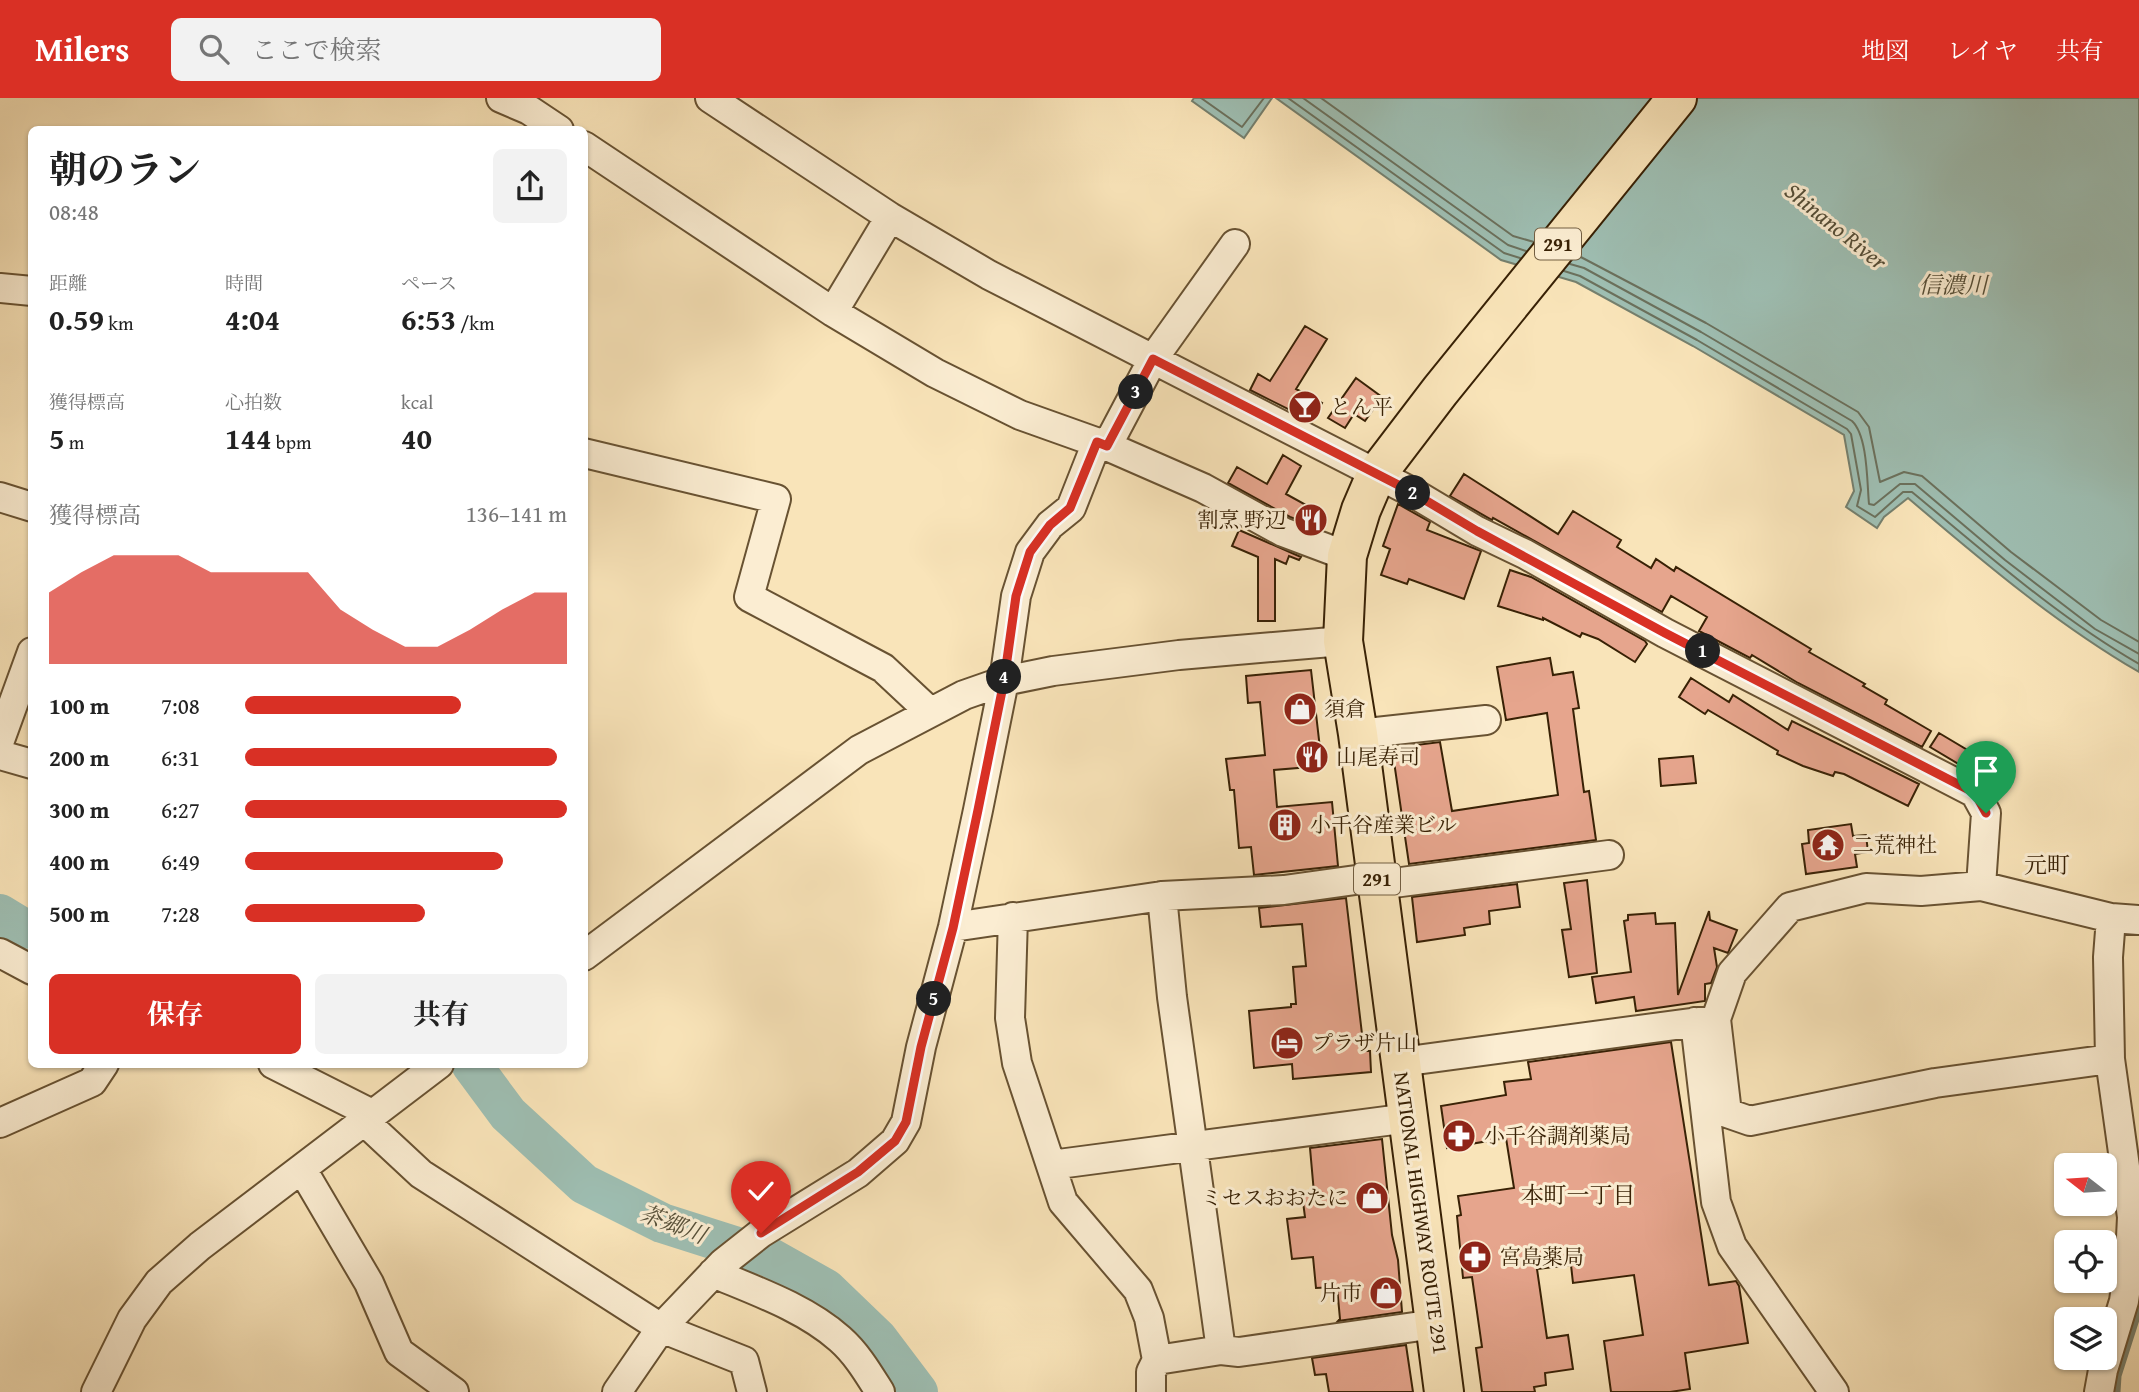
<!DOCTYPE html>
<html lang="ja">
<meta charset="utf-8">
<style>
:root{--surface:#fff;--page:#f2f2f2;--text:#222;--muted:#767676;--accent:#d93025}
body{margin:0;font-family:"Gentium Book Plus","Noto Serif JP",serif;background:var(--page);color:var(--text);height:100vh;display:flex;flex-direction:column;font-size:26px;white-space:nowrap}
*{box-sizing:border-box;margin:0}
p{font-size:23px;color:var(--muted)}
.icon{flex:none;width:38px;height:38px;fill:none;stroke:currentColor;stroke-width:2;stroke-linecap:round;stroke-linejoin:round}
.map{position:relative;flex:1;overflow:hidden}
.drawer{position:absolute;left:28px;top:28px;width:560px;height:942px;display:flex;flex-direction:column;background:var(--surface);border-radius:10px;box-shadow:0 2px 5px #0004}
.drawer>*{flex:none}
.needle{width:46px;rotate:287deg}
.fabs{position:absolute;left:2054px;top:1055px;display:grid;gap:14px}
.fabs a{display:grid;place-items:center;width:63px;height:63px;border-radius:10px;background:var(--surface);box-shadow:0 2px 5px #0004;font-size:35px}
.pin{position:absolute;display:grid;place-items:center;width:60px;height:60px;color:#fff;margin:-72px -30px;border-radius:50% 50% 50% 0;rotate:-45deg;box-shadow:0 0 7px #0007}
.pin .icon{rotate:45deg}
.km{position:absolute;width:35px;height:35px;margin:-18px;border-radius:50%;background:#222;color:#fff;font-size:19px;line-height:35px;text-align:center}
.round{display:grid;place-items:center;flex:none;width:74px;height:74px;border-radius:10px;background:var(--page)}
.summary{display:flex;align-items:center;justify-content:space-between;height:119px;padding:0 21px}
h1{font-size:38px;font-weight:700;line-height:52px}
.figures{display:grid;grid-template-columns:repeat(3,1fr);gap:10px;height:119px;padding:7px 21px}
.figures div{display:grid;align-content:center}
.figures b{font-size:30px;font-weight:700}
.figures small{font-size:19px;font-weight:400}
.figures p{font-size:19px}
.chart{height:196px;padding:14px 21px}
.chart p{display:flex;justify-content:space-between}
.chart svg{width:100%;height:126px;margin-top:7px;fill:var(--accent);opacity:.7}
.action{display:flex;gap:14px;margin-top:auto;padding:14px 21px}
.action a{flex:1;height:80px;border-radius:10px;background:var(--accent);color:#fff;font-size:28px;font-weight:700;line-height:80px;text-align:center}
.action a+a{background:var(--page);color:var(--text)}
ul{padding:0 21px;list-style:none;font-size:23px}
li{display:grid;grid-template-columns:112px 84px 1fr;align-items:center;height:52px}
li i{height:18px;border-radius:9px;background:var(--accent)}
header{display:flex;align-items:center;gap:42px;box-sizing:border-box;height:98px;padding:0 35px;background:var(--accent);color:#fff}
header strong{font-size:33px}
nav{display:flex;gap:38px;margin-inline-start:auto;font-size:24px}
.search{width:490px;height:63px;background:var(--page);display:flex;align-items:center;gap:18px;box-sizing:border-box;padding:0 24px;border-radius:10px;color:var(--muted);font-size:26px}
.map>svg:first-child{display:block}
.water{fill:#9ebeb2;stroke:#757f6d;stroke-width:2}
.lines{fill:none;stroke-linecap:round;stroke-linejoin:round}
.shore{stroke:#6b705c;stroke-width:2}
.stream{stroke:#757f6d;stroke-width:7}
.river{stroke:#9ebeb2;stroke-width:40}
.building{fill:#e6a58d;stroke:#382105;stroke-width:2}
.minor-casing{stroke:#685232;stroke-width:32}
.highway-casing{stroke:#382105;stroke-width:42}
.minor{stroke:#fbedd2;stroke-width:28}
.highway{stroke:#f9e4b9;stroke-width:38}
.route-casing{stroke:#fff;stroke-width:14}
.route{stroke:#d93025;stroke-width:9}
.labels{text-anchor:middle;stroke-width:6;stroke-linejoin:round;paint-order:stroke}
.shield{fill:#fbedd2;stroke:#725e42;stroke-width:2}
.shield-label{font-size:19px;font-weight:bold;fill:#382105}
.poi-label{font-size:21px;fill:#382105;stroke:#fbedd2;text-anchor:start}
.street-label{font-size:21px;fill:#382105;stroke:#fbedd2}
.water-label{font-size:23px;font-style:italic;fill:#575039;stroke:#fbedd2}
.neighbourhood-label{font-size:23px;fill:#382105;stroke:#fbedd2}
</style>
<header>
<strong>Milers</strong>
<div class="search"><svg class="icon" aria-label="search" viewBox="0 0 24 24"><circle cx="10" cy="10" r="6"/><path d="M15 15l6 6"/></svg>ここで検索</div>
<nav><a>地図</a><a>レイヤ</a><a>共有</a></nav>
</header>
<div class="map">
<svg width="2139" height="1294" viewBox="0 0 2139 1294">
<rect width="100%" height="100%" fill="#f9e4b9"/>
<filter id="stains"><feTurbulence type="fractalNoise" baseFrequency=".00286" numOctaves="4"/><feColorMatrix values="0 0 0 0 .2 0 0 0 0 .09 0 0 0 0 .02 0 0 0 .5 -.17"/></filter>
<radialGradient id="worn" r=".72"><stop offset=".6" stop-color="#630" stop-opacity="0"/><stop offset="1" stop-color="#630" stop-opacity=".3"/></radialGradient>
<path class="water" d="M1194 0H1272L1244 40 1192 3Z
M1276 0H2139V574C2055 525 1982 463 1908 400L1884 419 1877 430 1846 409 1854 393 1844 337 1693 248 1576 184 1501 162Z"/>
<g class="lines">
<path class="shore" d="M1201 0 1242 29 1264 0
M1288 0 1504 155 1520 160
M1303 0 1508 147 1526 153
M1321 0 1513 138 1534 144
M1577 157 1706 225 1858 314 1869 329 1880 384 1904 374 1922 378 2011 454 2101 522 2139 544
M1570 166 1584 170 1701 234 1852 323C1868 338 1867 386 1869 406L1874 407 1900 386H1915L2005 462 2095 531 2139 556
M1564 173 1580 178 1697 242 1847 331 1851 336 1861 392 1857 408 1875 419 1903 394H1912C1986 455 2056 518 2139 566"/>
<path class="stream" d="M2117 1294 2118 1278 2139 1212"/>
<path class="river" d="M0 816 23 830 32 831
M471 966 508 1016 584 1086 662 1125 769 1159 826 1191 878 1241 918 1294"/>
</g>
<path class="building" d="M1305 228 1327 241 1296 291 1322 305 1312 323 1250 292 1258 276 1270 283Z
M1356 280 1382 299 1365 323 1354 316 1345 330 1328 320Z
M1283 357 1301 368 1286 396 1324 417 1317 429 1290 419 1228 385 1237 369 1267 386Z
M1464 376 1558 436 1573 413 1621 442 1617 449 1651 470 1656 461 1674 473 1676 469 1811 551 1809 554 1865 586 1863 588 1887 602 1885 606 1931 633 1922 649 1798 585 1752 557 1750 560 1699 533 1707 519 1671 498 1662 514 1493 420 1492 422 1450 398Z
M1398 406 1430 424 1427 432 1481 453 1464 501 1409 481 1407 486 1381 477 1390 451 1383 448Z
M1239 432 1301 459 1299 462 1289 458 1286 466 1275 461V523H1258V459L1232 448Z
M1510 472 1531 479 1645 543 1647 546 1635 564 1598 541 1582 535 1580 539 1543 520V522L1498 508Z
M1550 560 1553 577 1573 574 1579 610 1573 611 1584 694 1589 693 1596 742 1409 766 1392 650 1440 644 1452 713 1558 697 1547 615 1506 622 1497 569Z
M1311 572 1322 668 1274 672 1277 709 1332 704 1338 768 1254 777 1251 749 1239 750 1234 692H1230L1226 661 1265 657 1260 604 1248 605 1246 578Z
M1691 580 1729 604 1733 597 1788 632 1792 623 1919 686 1908 708 1844 676 1835 674 1833 678 1803 668 1777 656 1778 653 1708 612 1705 616 1679 599Z
M1939 635 2001 672 1992 686 1930 649Z
M1693 658 1696 685 1661 688 1659 661Z
M1851 726 1853 738 1866 737 1868 754 1855 756 1857 769 1806 776 1802 746 1809 745 1808 732Z
M1587 782 1597 875 1569 879 1562 832 1571 831 1564 785Z
M1517 786 1520 809 1489 813 1490 826 1464 830 1465 837 1417 844 1412 799Z
M1346 800 1364 953H1370L1371 974 1293 981 1292 966 1254 970 1249 913 1291 909V906H1296L1293 869 1306 868 1302 826 1261 829 1259 810Z
M1709 813 1710 822 1737 832 1728 855 1714 850 1717 869 1711 885 1705 886V903L1636 913 1634 899 1596 905 1592 879 1631 874 1624 823 1628 822V817L1655 815 1656 826 1675 825 1678 897Z
M1671 944 1709 1187 1736 1183 1739 1188 1748 1245 1685 1255 1690 1291 1670 1294H1611L1604 1243 1643 1237 1634 1177 1573 1185 1571 1167 1537 1171 1547 1240 1568 1237 1573 1271 1545 1275 1546 1287 1534 1289 1535 1294H1482L1476 1250 1482 1249 1472 1179 1463 1180 1457 1118 1461 1117 1458 1098 1514 1090 1506 1040 1447 1050 1441 1008 1506 997 1504 984 1531 981 1528 964Z
M1382 1041 1392 1137 1398 1162 1402 1214 1338 1223 1340 1221 1337 1189 1316 1190 1313 1159 1292 1161 1287 1121 1305 1119 1302 1096 1314 1095 1310 1050Z
M1406 1247 1413 1294H1329L1326 1276 1315 1277 1312 1260Z"/>
<g class="lines">
<defs>
<path id="minor" d="M501 0 529 12 559 32
M710 0 890 119 989 177 1410 393 1477 433 1525 456 1665 535 1975 695 1986 715 1981 788
M584 48 833 214 935 275 1020 317 1107 348 1203 390 1283 434 1347 458
M0 190 32 193
M833 214 890 119
M1107 348 1153 261 1235 146
M584 355 776 401 749 499 883 570 929 613
M0 399 32 409
M1358 636 1486 622
M0 642 32 554
M0 657 32 666
M1378 787 1609 757
M1162 798 1172 899 1221 1252
M1013 819 1010 920 1017 965 1063 1104 1138 1192 1149 1220 1157 1262 1151 1274V1294
M2111 820 2139 822
M953 829 1162 798 1284 792 1377 779
M0 855 32 872
M584 858 859 652 964 597 1004 583 1053 573 1179 557 1343 543
M1695 924 1716 1104 1732 1148 1834 1294
M1401 964 1713 922
M273 966 372 1016
M363 1022 421 1076 661 1230 744 1263 752 1294
M0 1025 92 984 104 966
M1051 1067 1409 1020
M302 1071 369 1185 399 1254 454 1294
M713 1175C756 1193 805 1210 840 1241 857 1256 868 1275 880 1294
M1157 1262 1221 1252 1239 1254 1435 1226
M96 1294 132 1221 159 1184 200 1148 439 966
M617 1294 661 1230 723 1165 761 1135 858 1075 895 1043 906 1024 921 949 953 829 978 712 1004 583 1016 498 1030 454 1050 427 1071 410 1097 344
M2099 1294 2103 1272 2124 1203 2130 1160 2132 1119 2110 961 2108 859 2111 820 1981 788 1921 793 1866 790 1790 809 1732 875 1716 921 1727 1015 1750 1023 1935 985 2110 961"/>
<path id="highway" d="M1444 1294 1358 636 1343 543 1347 458 1361 412 1376 377 1440 293 1677 0"/>
</defs>
<use href="#minor" class="minor-casing"/>
<use href="#highway" class="highway-casing"/>
<use href="#minor" class="minor"/>
<use href="#highway" class="highway"/>
</g>
<g class="lines">
<defs>
<path id="route" d="M761 1135 858 1074 895 1043 906 1024 921 949 953 830 978 712 1004 583 1016 498 1030 454 1050 427 1070 410 1097 344 1107 348 1153 261 1410 393 1477 433 1665 535 1975 695 1986 715"/>
</defs>
<use href="#route" class="route-casing"/>
<use href="#route" class="route"/>
</g>
<defs>
<symbol id="bar-disc" viewBox="-11 -11 22 22"><circle r="9.5" fill="#8f2418" stroke="#fbedd2"/><path d="M-6-5H6L.8 .8V4.5H3.5V6h-7V4.5H-.8V.8Z" fill="#fff"/></symbol>
<symbol id="restaurant-disc" viewBox="-11 -11 22 22"><circle r="9.5" fill="#8f2418" stroke="#fbedd2"/><path d="M-5-6h1v4h1v-4h1v4h1v-4h1v5L-1.5 .5V6h-2V.5L-5-1ZM5-6V6H3V1.5H1.5Q1.5-4 5-6Z" fill="#fff"/></symbol>
<symbol id="shop-disc" viewBox="-11 -11 22 22"><circle r="9.5" fill="#8f2418" stroke="#fbedd2"/><path d="M-5-2.5h2.3a2.7 3.5 0 0 1 5.4 0H5L5.5 6h-11ZM-1.5-2.5h3a1.5 2.3 0 0 0-3 0Z" fill="#fff"/></symbol>
<symbol id="building-disc" viewBox="-11 -11 22 22"><circle r="9.5" fill="#8f2418" stroke="#fbedd2"/><path d="M-4-6H4V6H1V3H-1V6H-4ZM-2.5-4.3h1.7v1.8h-1.7ZM.8-4.3h1.7v1.8H.8ZM-2.5-1h1.7V.8h-1.7ZM.8-1h1.7V.8H.8Z" fill="#fff"/></symbol>
<symbol id="temple-disc" viewBox="-11 -11 22 22"><circle r="9.5" fill="#8f2418" stroke="#fbedd2"/><path d="M0-6L5-2H3V0L6.5 2.5H4V6H1.5V3h-3V6H-4V2.5H-6.5L-3 0V-2H-5Z" fill="#fff"/></symbol>
<symbol id="hotel-disc" viewBox="-11 -11 22 22"><circle r="9.5" fill="#8f2418" stroke="#fbedd2"/><path d="M-6-4.5h1.5V1H6V5H4.5V3h-9V5H-6ZM-4 0a1.8 1.8 0 1 1 3.6 0ZM.5 0V-2.5h3Q6-2.5 6 0Z" fill="#fff"/></symbol>
<symbol id="pharmacy-disc" viewBox="-11 -11 22 22"><circle r="9.5" fill="#8f2418" stroke="#fbedd2"/><path d="M-2-6h4v4h4v4h-4v4h-4v-4h-4v-4h4Z" fill="#fff"/></symbol>
</defs>
<g fill-rule="evenodd">
<use href="#bar-disc" x="1286" y="290" width="38" height="38"/>
<use href="#restaurant-disc" x="1292" y="403" width="38" height="38"/>
<use href="#shop-disc" x="1281" y="592" width="38" height="38"/>
<use href="#restaurant-disc" x="1293" y="640" width="38" height="38"/>
<use href="#building-disc" x="1266" y="708" width="38" height="38"/>
<use href="#temple-disc" x="1809" y="728" width="38" height="38"/>
<use href="#hotel-disc" x="1268" y="926" width="38" height="38"/>
<use href="#pharmacy-disc" x="1440" y="1019" width="38" height="38"/>
<use href="#shop-disc" x="1353" y="1081" width="38" height="38"/>
<use href="#pharmacy-disc" x="1456" y="1140" width="38" height="38"/>
<use href="#shop-disc" x="1367" y="1176" width="38" height="38"/>
</g>
<g class="labels">
<g class="shield">
<rect x="1535" y="130.5" width="46" height="31" rx="5"/>
<rect x="1354" y="765.5" width="46" height="31" rx="5"/>
</g>
<g class="shield-label">
<text x="1558" y="153">291</text>
<text x="1377" y="788">291</text>
</g>
<g class="poi-label">
<text x="1330" y="316">とん平</text>
<text x="1286" y="429" text-anchor="end">割烹 野辺</text>
<text x="1324" y="618">須倉</text>
<text x="1336" y="666">山尾寿司</text>
<text x="1310" y="734">小千谷産業ビル</text>
<text x="1853" y="754">二荒神社</text>
<text x="1312" y="952">プラザ片山</text>
<text x="1484" y="1045">小千谷調剤薬局</text>
<text x="1348" y="1107" text-anchor="end">ミセスおおたに</text>
<text x="1500" y="1166">宮島薬局</text>
<text x="1362" y="1202" text-anchor="end">片市</text>
</g>
<g class="street-label">
<text transform="translate(1421 1115) rotate(82)" y="7">NATIONAL HIGHWAY ROUTE 291</text>
</g>
<g class="water-label">
<text transform="translate(1836 128) rotate(39)" y="8">Shinano River</text>
<text x="1953" y="195">信濃川</text>
<text transform="translate(673 1126) rotate(21)" y="8">茶郷川</text>
</g>
<g class="neighbourhood-label">
<text x="2047" y="775">元町</text>
<text x="1578" y="1105">本町一丁目</text>
</g>
</g>
<rect width="100%" height="100%" filter="url(#stains)"/>
<rect width="100%" height="100%" fill="url(#worn)"/>
</svg>
<div class="fabs">
<a><svg class="needle" viewBox="-14 -14 28 28"><path d="M0-13l5 13h-10z" fill="#e53935"/><path d="M0 13l5-13h-10z" fill="#767676"/></svg></a>
<a><svg class="icon" aria-label="locate" viewBox="0 0 24 24"><circle cx="12" cy="12" r="6"/><path d="M12 2v4M12 18v4M2 12h4M18 12h4"/></svg></a>
<a><svg class="icon" aria-label="layers" viewBox="0 0 24 24"><path d="M12 4l9 5-9 5-9-5zM3 14l9 5 9-5"/></svg></a>
</div>
<div class="pin" style="left:1986px;top:715px;background:#1e9e55"><svg class="icon" aria-label="arrive" viewBox="0 0 24 24"><path d="M6 21V4h12l-3 4 3 4H6"/></svg></div>
<div class="pin" style="left:761px;top:1135px;background:#d93025"><svg class="icon" aria-label="check" viewBox="0 0 24 24"><path d="M5 12l5 5 9-10"/></svg></div>
<b class="km" style="left:1703px;top:553px">1</b>
<b class="km" style="left:1413px;top:395px">2</b>
<b class="km" style="left:1136px;top:294px">3</b>
<b class="km" style="left:1004px;top:579px">4</b>
<b class="km" style="left:934px;top:901px">5</b>
<section class="drawer">
<div class="summary"><div><h1>朝のラン</h1><p>08:48</p></div><a class="round"><svg class="icon" aria-label="share" viewBox="0 0 24 24"><path d="M12 15V3M7 8l5-5 5 5M5 13v7h14v-7"/></svg></a></div>
<div class="figures">
<div><p>距離</p><b>0.59<small> km</small></b></div>
<div><p>時間</p><b>4:04</b></div>
<div><p>ペース</p><b>6:53<small> /km</small></b></div>
</div>
<div class="figures">
<div><p>獲得標高</p><b>5<small> m</small></b></div>
<div><p>心拍数</p><b>144<small> bpm</small></b></div>
<div><p>kcal</p><b>40</b></div>
</div>
<div class="chart"><p><span>獲得標高</span>136–141 m</p>
<svg viewBox="0 0 160 44" preserveAspectRatio="none"><path d="M0 44V19L10 12L20 6L30 6L40 6L50 12L60 12L70 12L80 12L90 25L100 32L110 38L120 38L130 32L140 25L150 19L160 19V44z"/></svg>
</div>
<ul>
<li><b>100 m</b>7:08<i style="width:67%"></i></li>
<li><b>200 m</b>6:31<i style="width:97%"></i></li>
<li><b>300 m</b>6:27<i style="width:100%"></i></li>
<li><b>400 m</b>6:49<i style="width:80%"></i></li>
<li><b>500 m</b>7:28<i style="width:56%"></i></li>
</ul>
<div class="action"><a>保存</a><a>共有</a></div>
</section>
</div>
